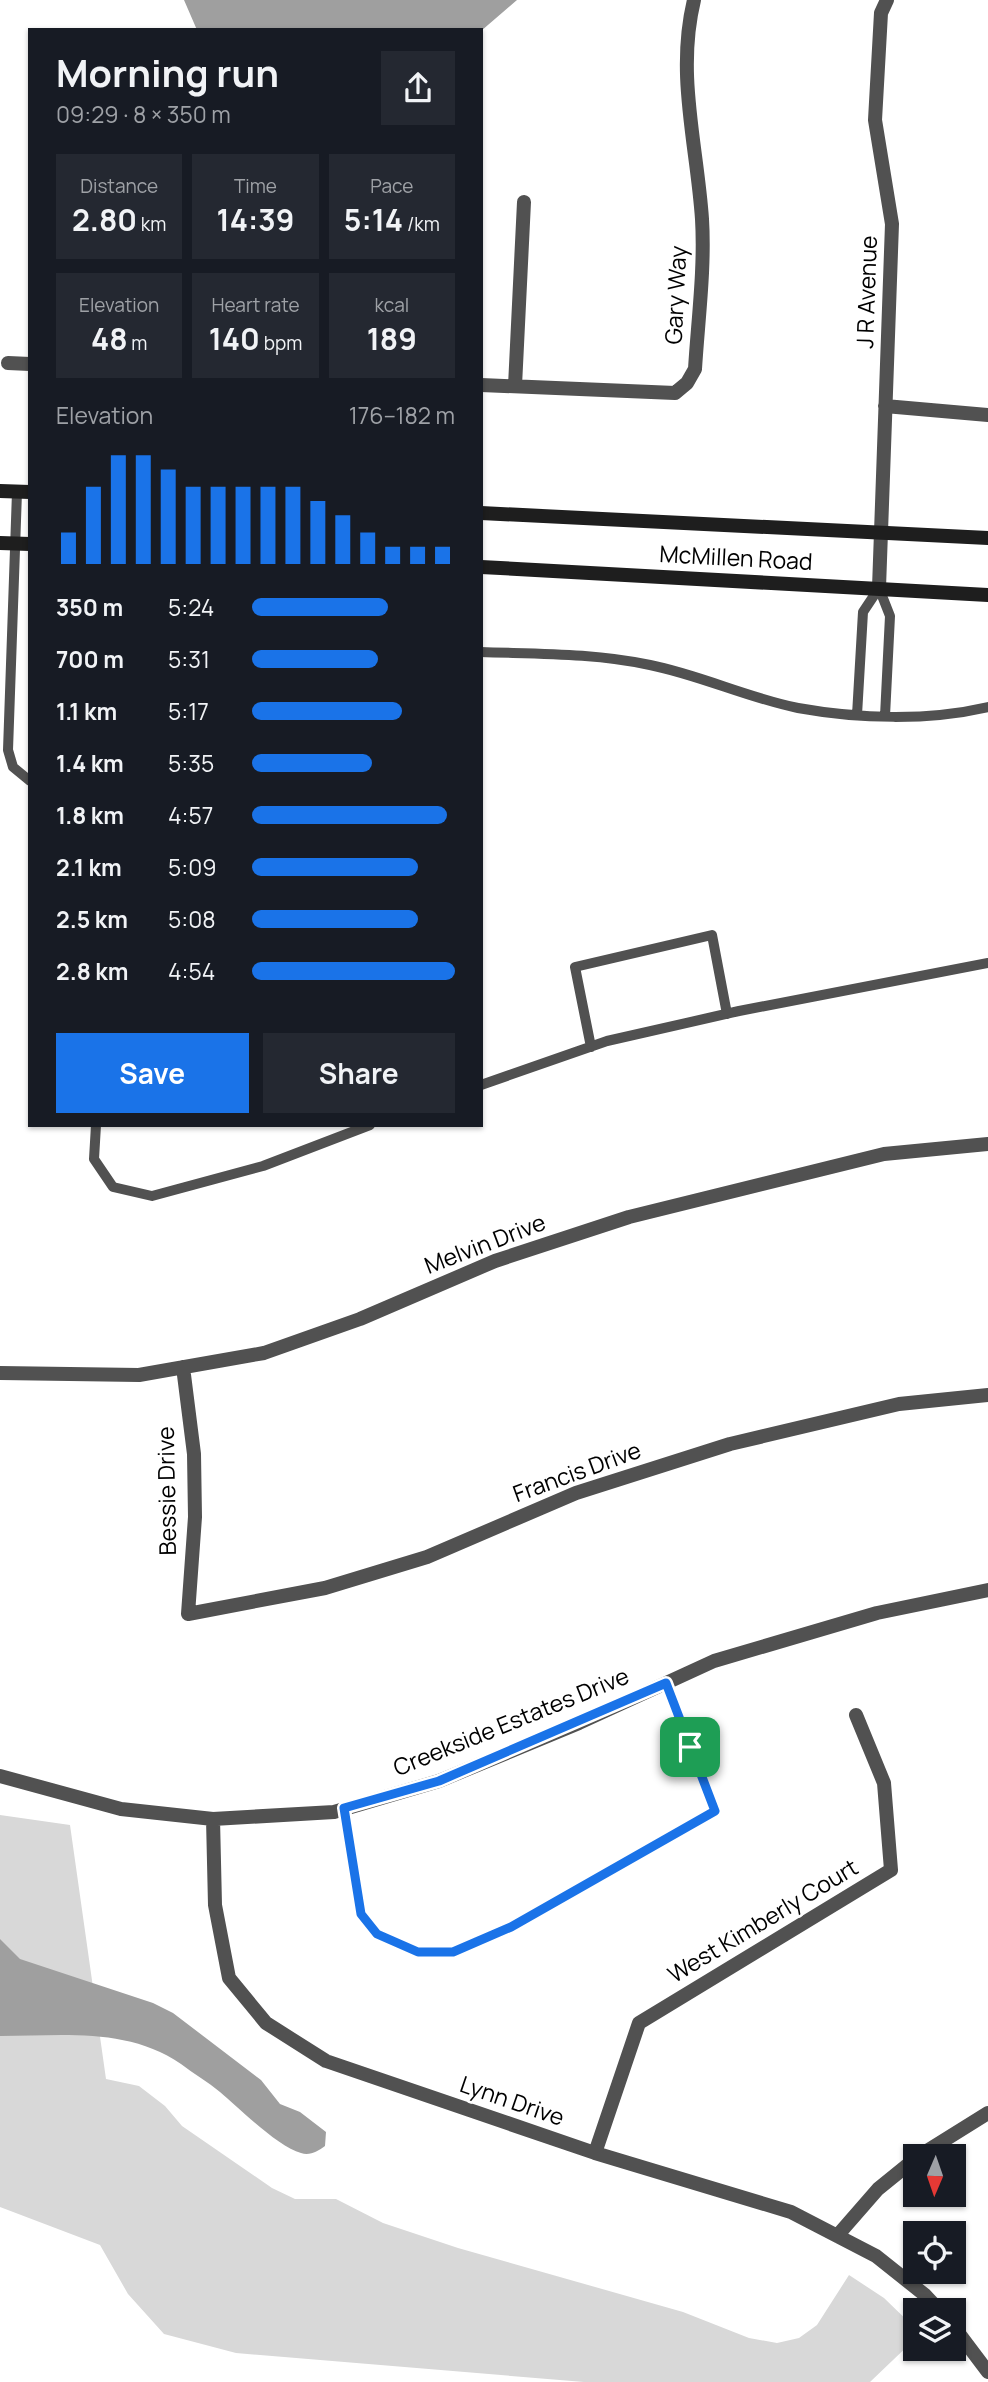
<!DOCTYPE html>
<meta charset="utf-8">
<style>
:root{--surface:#171b24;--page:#242831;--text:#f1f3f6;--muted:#9ea1a6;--accent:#1a73e8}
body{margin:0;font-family:Manrope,sans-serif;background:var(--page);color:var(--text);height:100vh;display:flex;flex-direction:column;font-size:26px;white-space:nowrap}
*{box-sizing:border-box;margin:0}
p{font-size:23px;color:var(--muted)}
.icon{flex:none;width:38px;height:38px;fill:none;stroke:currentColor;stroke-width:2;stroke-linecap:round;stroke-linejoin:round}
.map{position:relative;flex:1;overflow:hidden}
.details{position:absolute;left:28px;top:28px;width:455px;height:1099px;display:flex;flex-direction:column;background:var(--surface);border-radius:0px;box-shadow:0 2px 5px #0004}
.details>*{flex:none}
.needle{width:46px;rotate:182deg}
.controls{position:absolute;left:903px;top:2144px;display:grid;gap:14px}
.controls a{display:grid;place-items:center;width:63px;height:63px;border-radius:0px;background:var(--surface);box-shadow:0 2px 5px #0004;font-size:35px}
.pin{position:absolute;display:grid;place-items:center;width:60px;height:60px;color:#fff;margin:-30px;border-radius:14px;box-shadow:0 4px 10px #0006}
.round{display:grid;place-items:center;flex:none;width:74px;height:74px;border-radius:0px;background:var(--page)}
.summary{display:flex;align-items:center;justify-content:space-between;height:119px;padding:0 28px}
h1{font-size:38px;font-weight:700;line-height:52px}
.metrics{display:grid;grid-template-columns:repeat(3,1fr);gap:10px;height:119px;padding:7px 28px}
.metrics div{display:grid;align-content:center;border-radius:0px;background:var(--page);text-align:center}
.metrics b{font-size:30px;font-weight:700}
.metrics small{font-size:19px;font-weight:400}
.metrics p{font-size:19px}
.chart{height:196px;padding:14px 28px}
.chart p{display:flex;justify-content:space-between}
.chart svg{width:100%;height:126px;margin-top:7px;stroke:var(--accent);stroke-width:6}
.action{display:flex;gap:14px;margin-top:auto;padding:14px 28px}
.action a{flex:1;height:80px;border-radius:0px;background:var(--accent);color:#fff;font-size:28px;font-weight:700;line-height:80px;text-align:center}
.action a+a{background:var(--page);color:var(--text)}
ul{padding:0 28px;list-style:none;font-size:23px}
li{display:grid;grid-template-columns:112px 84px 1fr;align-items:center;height:52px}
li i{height:18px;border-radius:9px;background:var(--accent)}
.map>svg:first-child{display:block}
.green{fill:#d8d8d8}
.water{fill:#9f9f9f}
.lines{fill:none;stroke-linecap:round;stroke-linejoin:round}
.service{stroke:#515151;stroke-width:10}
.minor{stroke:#515151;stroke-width:14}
.secondary{stroke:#1e1e1e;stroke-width:14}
.route-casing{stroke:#fff;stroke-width:14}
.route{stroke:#1a73e8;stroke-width:9}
.labels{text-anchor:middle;stroke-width:5;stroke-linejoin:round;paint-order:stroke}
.street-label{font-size:23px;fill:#000;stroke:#fff}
</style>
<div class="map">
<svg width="988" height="2382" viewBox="0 0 988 2382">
<rect width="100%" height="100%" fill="#fff"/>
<path class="green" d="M0 1815 70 1825 106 2079 139 2086 165 2106 182 2126 272 2188 295 2199H336L383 2223 458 2248 683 2312 749 2338 777 2343 799 2338 817 2325 849 2275 884 2298 915 2328V2339L870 2382H584L236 2353 164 2334 128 2294 100 2245 0 2207Z"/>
<path class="water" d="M184 0H517L481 31 197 30Z
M0 1939 20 1959 153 2003 173 2013 261 2080 280 2104 300 2112 326 2132 325 2146C318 2151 310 2156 301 2153 278 2147 238 2107 220 2092 208 2082 194 2074 181 2064 127 2027 62 2036 0 2036Z"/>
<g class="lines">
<path class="service" d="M17 492 8 750 13 767 30 781
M481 652C538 654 595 653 650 665 700 675 748 698 798 708 859 719 928 721 988 707
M857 715 863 612 879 588 890 616 885 716
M591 1047 575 967 712 935 727 1014
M481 1085 607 1041 739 1011 988 963
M96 1125 94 1159 113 1187 152 1196 263 1166 370 1125
M344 1808 361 1914 377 1934 418 1952H453L511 1927 714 1811 666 1683"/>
<path class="minor" d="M8 363 30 364
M481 385 675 393 687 383 695 369C698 320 705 268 702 219 697 145 676 74 694 0
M515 386 524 202
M885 406 988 415
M879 588 892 224 875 120 881 13 887 0
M183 1367 194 1454 195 1517 188 1614 325 1588 427 1557 576 1493 730 1444 899 1404 988 1395
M0 1373 139 1375 264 1353 360 1319 495 1261 629 1217 884 1154 988 1144
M0 1776 121 1809 213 1819 334 1812 439 1781 579 1723 714 1661 877 1613 988 1590
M213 1819 215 1905 229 1978 266 2023 326 2061 595 2153 791 2212 876 2256 925 2295 939 2310
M595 2153 639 2023 891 1870 884 1783 856 1715
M919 2156 988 2113
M837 2236 878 2189 915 2159
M954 2327 988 2372"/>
<path class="secondary" d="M0 491 30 492
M481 513 988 538
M0 543 30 544
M481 567 988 595"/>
</g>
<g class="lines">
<defs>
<path id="route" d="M666 1683 715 1811 511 1927 453 1952H418L377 1934 361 1914 344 1808 439 1781Z"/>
</defs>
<use href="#route" class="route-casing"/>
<use href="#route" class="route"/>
</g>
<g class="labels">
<g class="street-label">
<text transform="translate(867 292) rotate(-88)" y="8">J R Avenue</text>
<text transform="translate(676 295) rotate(-87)" y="8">Gary Way</text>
<text transform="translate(736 558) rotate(3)" y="8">McMillen Road</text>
<text transform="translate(485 1244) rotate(-21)" y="8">Melvin Drive</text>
<text transform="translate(577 1472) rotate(-20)" y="8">Francis Drive</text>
<text transform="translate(167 1491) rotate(-91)" y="8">Bessie Drive</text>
<text transform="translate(511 1722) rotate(-22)" y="8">Creekside Estates Drive</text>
<text transform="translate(763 1921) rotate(-31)" y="8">West Kimberly Court</text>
<text transform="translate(512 2101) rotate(19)" y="8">Lynn Drive</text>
</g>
</g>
</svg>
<div class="controls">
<a><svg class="needle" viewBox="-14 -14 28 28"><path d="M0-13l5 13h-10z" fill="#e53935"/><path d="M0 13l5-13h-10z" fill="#9ea1a6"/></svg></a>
<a><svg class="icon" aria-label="locate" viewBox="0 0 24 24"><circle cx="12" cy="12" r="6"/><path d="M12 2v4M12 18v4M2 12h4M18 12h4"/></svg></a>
<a><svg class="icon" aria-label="layers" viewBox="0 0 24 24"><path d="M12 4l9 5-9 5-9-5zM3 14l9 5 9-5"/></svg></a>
</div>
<div class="pin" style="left:690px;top:1747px;background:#1e9e55"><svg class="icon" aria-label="arrive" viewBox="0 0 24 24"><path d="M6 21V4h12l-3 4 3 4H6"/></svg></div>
<section class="details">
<div class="summary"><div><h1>Morning run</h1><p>09:29 · 8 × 350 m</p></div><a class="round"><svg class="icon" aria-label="share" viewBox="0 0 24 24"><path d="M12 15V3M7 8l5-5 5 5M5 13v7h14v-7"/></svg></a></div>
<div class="metrics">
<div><p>Distance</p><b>2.80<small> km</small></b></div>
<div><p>Time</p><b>14:39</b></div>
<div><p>Pace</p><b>5:14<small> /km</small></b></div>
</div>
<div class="metrics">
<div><p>Elevation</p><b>48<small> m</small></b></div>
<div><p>Heart rate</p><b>140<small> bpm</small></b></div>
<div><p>kcal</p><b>189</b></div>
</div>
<div class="chart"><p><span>Elevation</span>176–182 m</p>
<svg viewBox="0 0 160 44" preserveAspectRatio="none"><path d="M5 44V33M15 44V17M25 44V6M35 44V6M45 44V11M55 44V17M65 44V17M75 44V17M85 44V17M95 44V17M105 44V22M115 44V27M125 44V33M135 44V38M145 44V38M155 44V38"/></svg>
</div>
<ul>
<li><b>350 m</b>5:24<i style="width:67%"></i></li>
<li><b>700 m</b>5:31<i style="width:62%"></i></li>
<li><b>1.1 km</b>5:17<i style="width:74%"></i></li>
<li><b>1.4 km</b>5:35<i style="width:59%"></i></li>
<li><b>1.8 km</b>4:57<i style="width:96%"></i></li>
<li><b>2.1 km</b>5:09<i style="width:82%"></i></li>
<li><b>2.5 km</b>5:08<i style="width:82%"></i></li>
<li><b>2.8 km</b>4:54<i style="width:100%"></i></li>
</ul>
<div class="action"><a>Save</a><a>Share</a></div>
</section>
</div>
